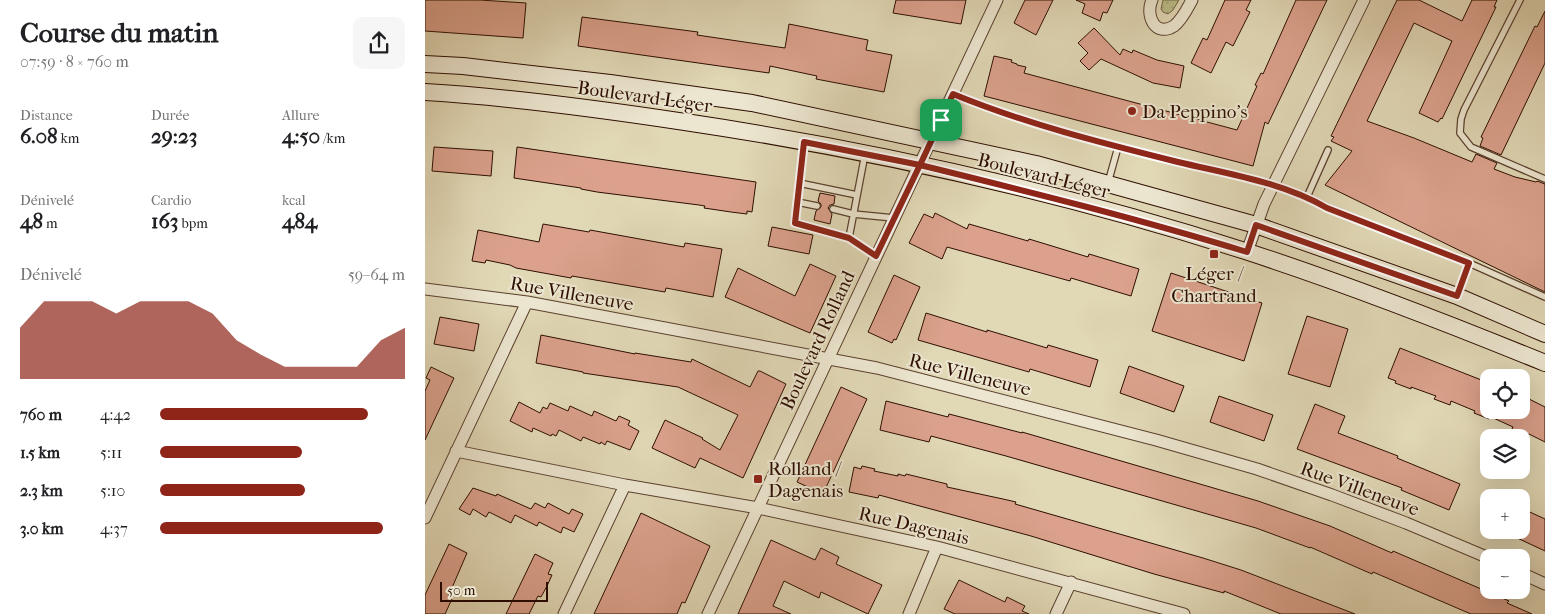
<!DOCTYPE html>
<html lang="fr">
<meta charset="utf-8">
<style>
:root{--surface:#fff;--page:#f6f6f6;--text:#202124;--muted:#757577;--accent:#8f2418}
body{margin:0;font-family:"IM FELL French Canon",serif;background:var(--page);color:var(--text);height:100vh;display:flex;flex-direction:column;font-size:19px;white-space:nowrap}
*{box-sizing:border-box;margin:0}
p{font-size:16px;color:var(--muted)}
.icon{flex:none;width:28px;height:28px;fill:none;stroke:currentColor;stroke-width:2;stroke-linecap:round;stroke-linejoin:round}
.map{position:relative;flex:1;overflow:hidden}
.drawer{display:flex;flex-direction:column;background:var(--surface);width:425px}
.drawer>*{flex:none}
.fabs{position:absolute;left:1055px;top:369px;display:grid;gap:10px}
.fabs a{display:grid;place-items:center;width:50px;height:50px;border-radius:10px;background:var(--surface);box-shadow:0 5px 20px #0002;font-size:25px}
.scale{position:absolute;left:15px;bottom:12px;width:108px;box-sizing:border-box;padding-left:5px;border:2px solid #2d0e00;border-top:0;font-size:14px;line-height:18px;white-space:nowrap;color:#2d0e00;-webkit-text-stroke:4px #ece6d0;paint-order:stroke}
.pin{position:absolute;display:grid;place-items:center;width:42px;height:42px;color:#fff;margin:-21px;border-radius:10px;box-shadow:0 2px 8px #0006}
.round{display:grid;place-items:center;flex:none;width:52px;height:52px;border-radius:10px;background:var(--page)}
.head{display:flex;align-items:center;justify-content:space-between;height:85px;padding:0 20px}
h1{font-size:28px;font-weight:800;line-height:38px}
.stats{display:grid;grid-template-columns:repeat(3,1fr);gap:8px;height:85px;padding:5px 20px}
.stats div{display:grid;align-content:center}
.stats b{font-size:21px;font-weight:800}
.stats small{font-size:14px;font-weight:400}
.stats p{font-size:14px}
.chart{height:140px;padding:10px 20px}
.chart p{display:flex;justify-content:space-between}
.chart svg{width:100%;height:90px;margin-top:5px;fill:var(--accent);opacity:.7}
ul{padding:0 20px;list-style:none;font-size:16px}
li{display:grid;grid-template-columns:80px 60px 1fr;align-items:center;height:38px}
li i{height:12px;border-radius:6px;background:var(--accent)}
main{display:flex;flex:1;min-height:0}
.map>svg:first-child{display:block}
.grass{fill:url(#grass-dots);stroke:#746544}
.building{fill:#dba18c;stroke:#2d0e00}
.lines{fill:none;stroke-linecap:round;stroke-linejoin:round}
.lane-casing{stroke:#5a402e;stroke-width:8}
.street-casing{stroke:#5a402e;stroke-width:13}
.secondary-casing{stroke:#2d0e00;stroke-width:18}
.lane{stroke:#ece6d0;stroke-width:5.5}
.street{stroke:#ece6d0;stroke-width:11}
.secondary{stroke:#ece6d0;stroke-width:16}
.route-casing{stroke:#fff;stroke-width:10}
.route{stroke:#8f2418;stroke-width:6}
.poi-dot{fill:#8f2418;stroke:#ece6d0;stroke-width:2}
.labels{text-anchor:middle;stroke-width:4;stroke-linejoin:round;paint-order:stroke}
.street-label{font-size:19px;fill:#2d0e00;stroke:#ece6d0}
.poi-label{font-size:19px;fill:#2d0e00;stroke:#ece6d0;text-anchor:start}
</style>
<main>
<section class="drawer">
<div class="head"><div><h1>Course du matin</h1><p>07:59 · 8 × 760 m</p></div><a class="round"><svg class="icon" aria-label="share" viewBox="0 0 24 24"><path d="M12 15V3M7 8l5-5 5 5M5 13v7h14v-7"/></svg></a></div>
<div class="stats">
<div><p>Distance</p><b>6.08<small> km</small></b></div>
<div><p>Durée</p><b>29:23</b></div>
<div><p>Allure</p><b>4:50<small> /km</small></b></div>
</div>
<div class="stats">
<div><p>Dénivelé</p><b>48<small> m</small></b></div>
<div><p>Cardio</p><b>163<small> bpm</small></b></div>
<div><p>kcal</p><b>484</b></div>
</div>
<div class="chart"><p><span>Dénivelé</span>59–64 m</p>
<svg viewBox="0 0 160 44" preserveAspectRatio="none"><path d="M0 44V19L10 6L20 6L30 6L40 12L50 6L60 6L70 6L80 12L90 25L100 32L110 38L120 38L130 38L140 38L150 25L160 19V44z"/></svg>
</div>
<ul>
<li><b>760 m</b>4:42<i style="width:85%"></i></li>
<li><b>1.5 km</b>5:11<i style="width:58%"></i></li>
<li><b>2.3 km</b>5:10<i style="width:59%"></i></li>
<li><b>3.0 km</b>4:37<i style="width:91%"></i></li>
</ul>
</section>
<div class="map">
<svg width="1120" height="614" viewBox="0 0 1120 614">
<defs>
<pattern id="grass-dots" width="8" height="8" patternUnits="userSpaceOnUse" patternTransform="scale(1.25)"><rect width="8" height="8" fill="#babc89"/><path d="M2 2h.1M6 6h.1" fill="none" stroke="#a0a074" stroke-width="1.8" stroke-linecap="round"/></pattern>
</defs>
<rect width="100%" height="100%" fill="#e1d8b6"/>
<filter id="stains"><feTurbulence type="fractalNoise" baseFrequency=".004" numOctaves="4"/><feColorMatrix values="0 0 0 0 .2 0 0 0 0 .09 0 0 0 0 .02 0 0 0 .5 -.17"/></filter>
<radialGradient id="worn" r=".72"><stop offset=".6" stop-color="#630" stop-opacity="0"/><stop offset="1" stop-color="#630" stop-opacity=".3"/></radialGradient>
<path class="grass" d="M738 0H754L748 10 743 14 738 12 736 9Z"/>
<path class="building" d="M0 0H55L101 3 98 38 0 31Z
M471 0H541L536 24 468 13Z
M600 0H628L611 35 589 23Z
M651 0H688L682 13 678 12 675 21 657 13 660 4Z
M800 0H826L821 10 825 12 808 46 801 42 786 73 766 63 778 38 782 40Z
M871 0H902L843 124 840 122 828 166 559 96 569 56 587 60 586 62 592 64V65L601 67 599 73 812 130 832 86 830 85 836 73 838 74Z
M972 0H994L1037 21 1047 0H1072L1069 7H1071L1017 119 1016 118 1013 122 994 113 1027 41 989 23 942 121 989 138 1047 162 1051 154 1072 163 1069 169 1090 177 1111 182 1112 181 1120 184V292L900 185 927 151 906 141 909 137 906 136Z
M1120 11V63L1076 155 1055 146 1058 138 1056 137 1110 26 1112 27Z
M157 17 273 32 272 35 360 48 364 24 443 40 441 50 467 55 459 92 391 79 392 76 345 66 344 73 153 46Z
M669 28 695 55 698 49 707 53 708 50 732 60 759 66 755 88 728 83 676 59 664 70 655 61 663 53 653 43Z
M9 147 68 151 66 176 7 171Z
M92 147 331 182 327 212 322 211V214L306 212 279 208 280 206 274 205 172 192 156 189V188L89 178Z
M395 193 410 196 409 204 405 205 403 208 407 214 405 224 389 220 391 211 396 207V204L393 201Z
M510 213 542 229 544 224 603 241 604 239 663 257 664 254 714 269 706 296 646 278 645 281 522 247 517 259 484 243 499 214 508 218Z
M118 224 164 232 165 230 259 247 260 243 297 249 288 297 241 288 240 292 147 276 146 278 91 268 85 265 61 260 60 263 47 261 53 230 114 242Z
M347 227 388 235 384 254 343 246Z
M385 264 411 276 385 333 300 297 313 268 370 296Z
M746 273 837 303 819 361 727 331Z
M469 275 495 287 471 340 469 339 467 343 443 332Z
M501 313 562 332V330L622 348 623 345 673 360 665 387 605 369 604 372 493 340Z
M882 316 923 329 905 387 863 374Z
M15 317 54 324 49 351 9 344Z
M116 335 210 354V353L266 362 267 359 325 387 333 371H335L361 384 318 478 275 458 270 468 227 448 240 420 278 438 277 439 295 450 313 415 253 387 158 373V372L111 363Z
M975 348 1064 383V410H1096V395L1120 407V442L1104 434 1102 436 1087 429 1088 427 1064 416V419L1049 413 1050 411 1026 401 1025 405 1009 399 1011 396 986 387V389L970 383 971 381 963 378Z
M704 366 759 386 749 412 695 393Z
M6 367 29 378 0 440V391L5 380 1 378Z
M416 387 442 399 398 494 372 482Z
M794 396 848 415 839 441 785 422Z
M461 401 523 417 524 414 597 433V432L833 501 905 526 967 553 968 551 1084 601 1082 603 1107 614H1046L948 572 947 574 885 547V548L831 528 581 456 506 436 504 442 455 430Z
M94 402 115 413 118 407 122 409 125 403 143 411 145 406 167 416 169 411 191 421 194 416 205 421 203 425 214 431 205 450 182 441 180 445 176 442 175 444 158 437 156 441 134 430 131 436 127 434 126 436 108 428 107 432 85 421Z
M890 404 920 416 913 433 973 456 972 458 1035 484 1024 510 976 490 977 488 872 449Z
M437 466 450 469 449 471 473 476V474L480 476 481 474 522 484V487L578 499 591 502 590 504 778 558 816 570 930 614H856L799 591V593L729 574 606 536 454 495 453 498 424 492 429 467 436 469Z
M48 488 71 496 72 494 106 509 110 503 120 508 123 503 144 514 147 509 158 514 149 532 138 527 136 533 114 522 112 526 90 515 86 523 64 512 61 517 48 509 45 515 34 509Z
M1096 508 1120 519V551L1075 530H1096Z
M216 513 285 546 260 603 257 602 252 614H169Z
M346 540 390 560 396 548 414 557 411 564 457 585 443 614 396 592 394 598 359 581 348 606 366 614H313Z
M24 544 42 553 23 597 27 599 20 614H0V595Z
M110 554 128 563 123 574 127 575 122 586 116 597 113 596 104 614H81Z
M534 580 580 602 582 597 600 606 597 611 604 614H530L519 609Z"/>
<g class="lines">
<defs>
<path id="lane" d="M1095 0 1039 110 1036 119 1035 133 1046 147 1120 179
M528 94C601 123 677 143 753 162 803 174 857 182 902 207L1044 263
M379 144 370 223 424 238 440 154
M374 183 432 195
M683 183 693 147
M882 197 903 150
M372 202 392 206
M408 209 428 214 469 218
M424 238 451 256
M1032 295 1044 263 1120 297"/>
<path id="street" d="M727 0C720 15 730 38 749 26 757 20 762 9 767 0
M822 252 839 204 939 0
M0 289 102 302 452 368 731 440 832 469 907 495 981 523 1064 558
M31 451 200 485 333 508 512 547 759 614
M0 518 102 302
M1096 573 1120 584
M139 614 200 485
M283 614 572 0
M484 614 512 547
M631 614 646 582"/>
<path id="secondary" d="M0 64 38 66 185 83 327 103 611 164 831 225 1032 296 1120 334
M0 92C87 97 174 109 260 122 448 150 639 193 820 251 922 284 1022 323 1120 363"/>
</defs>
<use href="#lane" class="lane-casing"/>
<use href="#street" class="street-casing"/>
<use href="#secondary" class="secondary-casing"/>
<use href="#lane" class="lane"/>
<use href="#street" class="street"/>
<use href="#secondary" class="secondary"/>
</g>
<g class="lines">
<defs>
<path id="route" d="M516 120 495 165 379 142 370 223 424 238 451 256 495 165C605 192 714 219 822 252L831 225 1032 296 1044 263 902 208C857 182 803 174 753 162 677 143 601 124 528 94L516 120"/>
</defs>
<use href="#route" class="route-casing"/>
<use href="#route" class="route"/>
</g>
<g class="poi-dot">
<circle cx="707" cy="111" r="5"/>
<rect x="784" y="249" width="10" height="10" rx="2.5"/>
<rect x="328" y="474" width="10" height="10" rx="2.5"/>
</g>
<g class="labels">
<g class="street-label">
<text transform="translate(220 96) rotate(8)" y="7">Boulevard Léger</text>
<text transform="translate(619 175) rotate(14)" y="7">Boulevard Léger</text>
<text transform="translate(147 293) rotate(10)" y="7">Rue Villeneuve</text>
<text transform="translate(392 340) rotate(-65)" y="7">Boulevard Rolland</text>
<text transform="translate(545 374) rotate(14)" y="7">Rue Villeneuve</text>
<text transform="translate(935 488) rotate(20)" y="7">Rue Villeneuve</text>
<text transform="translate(489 525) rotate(13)" y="7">Rue Dagenais</text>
</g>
<g class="poi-label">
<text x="717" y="118">Da Peppino's</text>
<text x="789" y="280" text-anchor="middle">Léger /<tspan x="789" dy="22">Chartrand</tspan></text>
<text x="343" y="475">Rolland /<tspan x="343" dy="22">Dagenais</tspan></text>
</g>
</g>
<rect width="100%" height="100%" filter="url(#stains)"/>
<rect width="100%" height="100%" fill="url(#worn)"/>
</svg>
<div class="fabs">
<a><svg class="icon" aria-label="locate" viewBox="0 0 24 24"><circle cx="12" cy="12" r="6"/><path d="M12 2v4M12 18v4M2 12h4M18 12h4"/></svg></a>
<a><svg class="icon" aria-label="layers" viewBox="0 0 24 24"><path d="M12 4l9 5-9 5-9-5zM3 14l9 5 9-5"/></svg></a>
<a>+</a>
<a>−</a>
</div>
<div class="scale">50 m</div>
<div class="pin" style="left:516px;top:120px;background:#1e9e55"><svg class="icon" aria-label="arrive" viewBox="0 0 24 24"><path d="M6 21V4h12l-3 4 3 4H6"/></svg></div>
</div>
</main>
